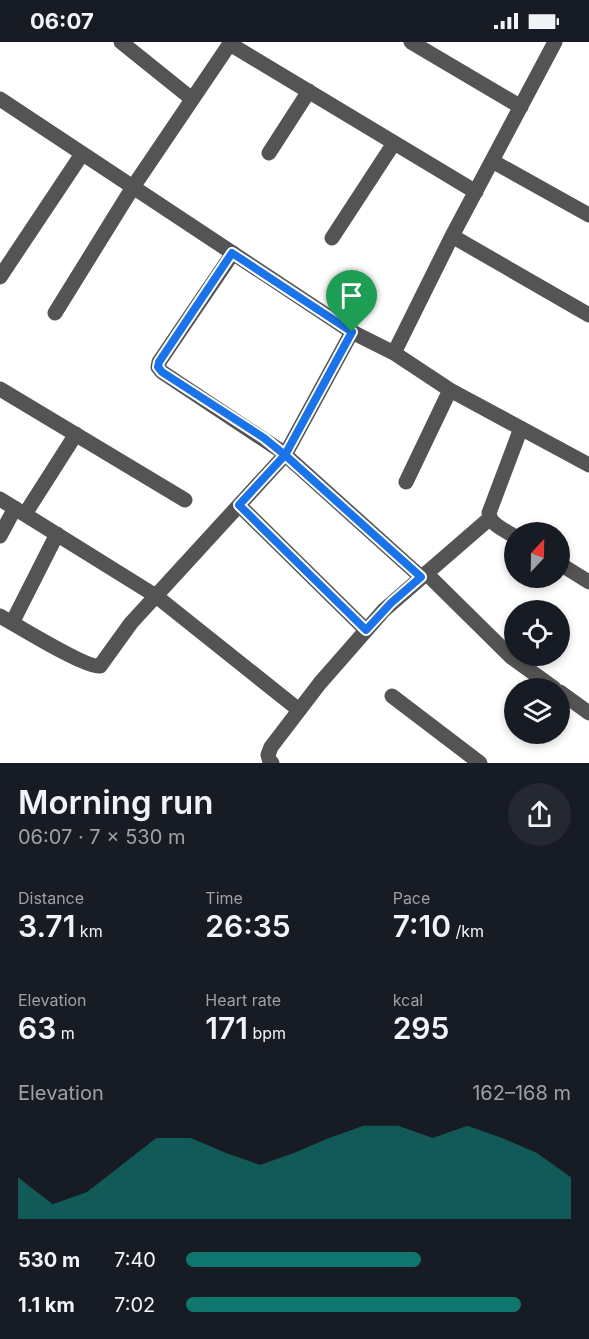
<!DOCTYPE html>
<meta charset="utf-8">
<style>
:root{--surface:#171b24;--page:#242831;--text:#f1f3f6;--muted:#9ea1a6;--accent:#0f766e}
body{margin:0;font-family:Inter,sans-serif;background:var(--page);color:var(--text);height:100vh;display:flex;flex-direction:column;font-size:22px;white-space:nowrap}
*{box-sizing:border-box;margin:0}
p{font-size:20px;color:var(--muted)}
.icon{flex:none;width:33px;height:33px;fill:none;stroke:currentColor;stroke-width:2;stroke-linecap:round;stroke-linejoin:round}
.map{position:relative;height:721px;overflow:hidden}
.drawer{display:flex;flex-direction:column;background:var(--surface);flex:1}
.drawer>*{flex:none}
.needle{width:39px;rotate:22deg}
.controls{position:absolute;left:504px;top:480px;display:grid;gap:12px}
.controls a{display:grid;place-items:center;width:66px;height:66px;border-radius:50%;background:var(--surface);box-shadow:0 3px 9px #0003;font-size:30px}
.pin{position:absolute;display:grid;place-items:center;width:51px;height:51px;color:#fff;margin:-62px -26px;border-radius:50% 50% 50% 0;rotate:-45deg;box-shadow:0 0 6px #0007}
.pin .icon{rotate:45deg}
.round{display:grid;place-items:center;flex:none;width:63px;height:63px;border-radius:32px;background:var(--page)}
.overview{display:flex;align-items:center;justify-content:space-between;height:102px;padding:0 18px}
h1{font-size:33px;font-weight:600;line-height:45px}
.stats{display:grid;grid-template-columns:repeat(3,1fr);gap:9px;height:102px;padding:6px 18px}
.stats div{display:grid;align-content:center}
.stats b{font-size:30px;font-weight:600}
.stats small{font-size:16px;font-weight:400}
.stats p{font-size:16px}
.chart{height:168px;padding:12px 18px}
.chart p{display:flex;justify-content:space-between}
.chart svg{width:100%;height:108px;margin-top:6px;fill:var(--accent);opacity:.7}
ul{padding:0 18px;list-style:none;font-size:20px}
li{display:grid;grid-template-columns:96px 72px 1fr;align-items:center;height:45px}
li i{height:15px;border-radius:8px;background:var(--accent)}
.status{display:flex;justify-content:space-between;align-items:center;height:42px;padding:0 30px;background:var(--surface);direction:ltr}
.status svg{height:16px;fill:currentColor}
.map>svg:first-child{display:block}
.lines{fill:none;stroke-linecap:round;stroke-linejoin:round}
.minor{stroke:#545454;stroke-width:15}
.route-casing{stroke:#fff;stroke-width:12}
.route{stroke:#1a73e8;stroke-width:8}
</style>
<div class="status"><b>06:07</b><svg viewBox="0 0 49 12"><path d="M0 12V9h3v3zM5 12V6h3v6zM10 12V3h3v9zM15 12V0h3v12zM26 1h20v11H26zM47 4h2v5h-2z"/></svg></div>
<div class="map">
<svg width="589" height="721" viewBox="0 0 589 721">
<rect width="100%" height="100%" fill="#fff"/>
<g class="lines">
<path class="minor" d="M121 0 192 57
M411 0 521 65
M230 2 476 150
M0 57 352 290 394 311 452 194 555 0
M269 111 309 49
M492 119 589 173
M452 194 589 273
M332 196 394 101
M233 211 159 320 158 325 162 330 281 409 421 535
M0 235 82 112
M55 271 133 145 231 0
M394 311 450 348 589 423
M0 347 185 458
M406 440 450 348
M0 457 156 554 299 668
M239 463 366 588
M25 472 76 392
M0 494 15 466
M514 494C505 488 490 483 489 471L521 386
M560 522 589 540
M426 531 511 615 554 646
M0 574C16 583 87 627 100 624L131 581 285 413 352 290
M12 581 57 492
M560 650 589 671
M392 654 480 721
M272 721 270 720 268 713 271 705 320 641 384 568 489 477"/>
</g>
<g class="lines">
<defs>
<path id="route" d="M352 290 232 211 159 320 158 325 162 330 264 396 285 413 239 463 366 588 391 561 421 535 285 413 352 290"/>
</defs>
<use href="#route" class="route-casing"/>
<use href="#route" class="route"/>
</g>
</svg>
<div class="controls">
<a><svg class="needle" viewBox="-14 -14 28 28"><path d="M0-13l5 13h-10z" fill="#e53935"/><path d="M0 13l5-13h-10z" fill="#9ea1a6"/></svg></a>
<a><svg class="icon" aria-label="locate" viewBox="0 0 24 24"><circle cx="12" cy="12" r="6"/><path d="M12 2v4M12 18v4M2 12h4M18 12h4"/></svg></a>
<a><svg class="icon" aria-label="layers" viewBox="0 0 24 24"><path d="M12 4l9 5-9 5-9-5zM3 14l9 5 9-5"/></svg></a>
</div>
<div class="pin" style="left:352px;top:290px;background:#1e9e55"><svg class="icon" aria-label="arrive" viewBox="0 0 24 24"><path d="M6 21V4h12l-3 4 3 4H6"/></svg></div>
</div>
<section class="drawer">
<div class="overview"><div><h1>Morning run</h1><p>06:07 · 7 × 530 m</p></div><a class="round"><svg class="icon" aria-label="share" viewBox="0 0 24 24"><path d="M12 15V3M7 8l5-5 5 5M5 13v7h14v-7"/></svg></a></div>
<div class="stats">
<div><p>Distance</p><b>3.71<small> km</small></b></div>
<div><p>Time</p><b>26:35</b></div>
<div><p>Pace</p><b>7:10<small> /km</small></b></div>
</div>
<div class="stats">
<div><p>Elevation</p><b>63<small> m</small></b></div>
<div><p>Heart rate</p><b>171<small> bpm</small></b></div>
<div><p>kcal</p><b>295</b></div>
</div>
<div class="chart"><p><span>Elevation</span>162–168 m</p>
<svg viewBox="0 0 160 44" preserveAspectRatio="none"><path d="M0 44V27L10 38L20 33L30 22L40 11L50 11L60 17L70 22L80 17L90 11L100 6L110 6L120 11L130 6L140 11L150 17L160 27V44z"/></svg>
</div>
<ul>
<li><b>530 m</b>7:40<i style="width:61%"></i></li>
<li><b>1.1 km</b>7:02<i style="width:87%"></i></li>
</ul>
</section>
